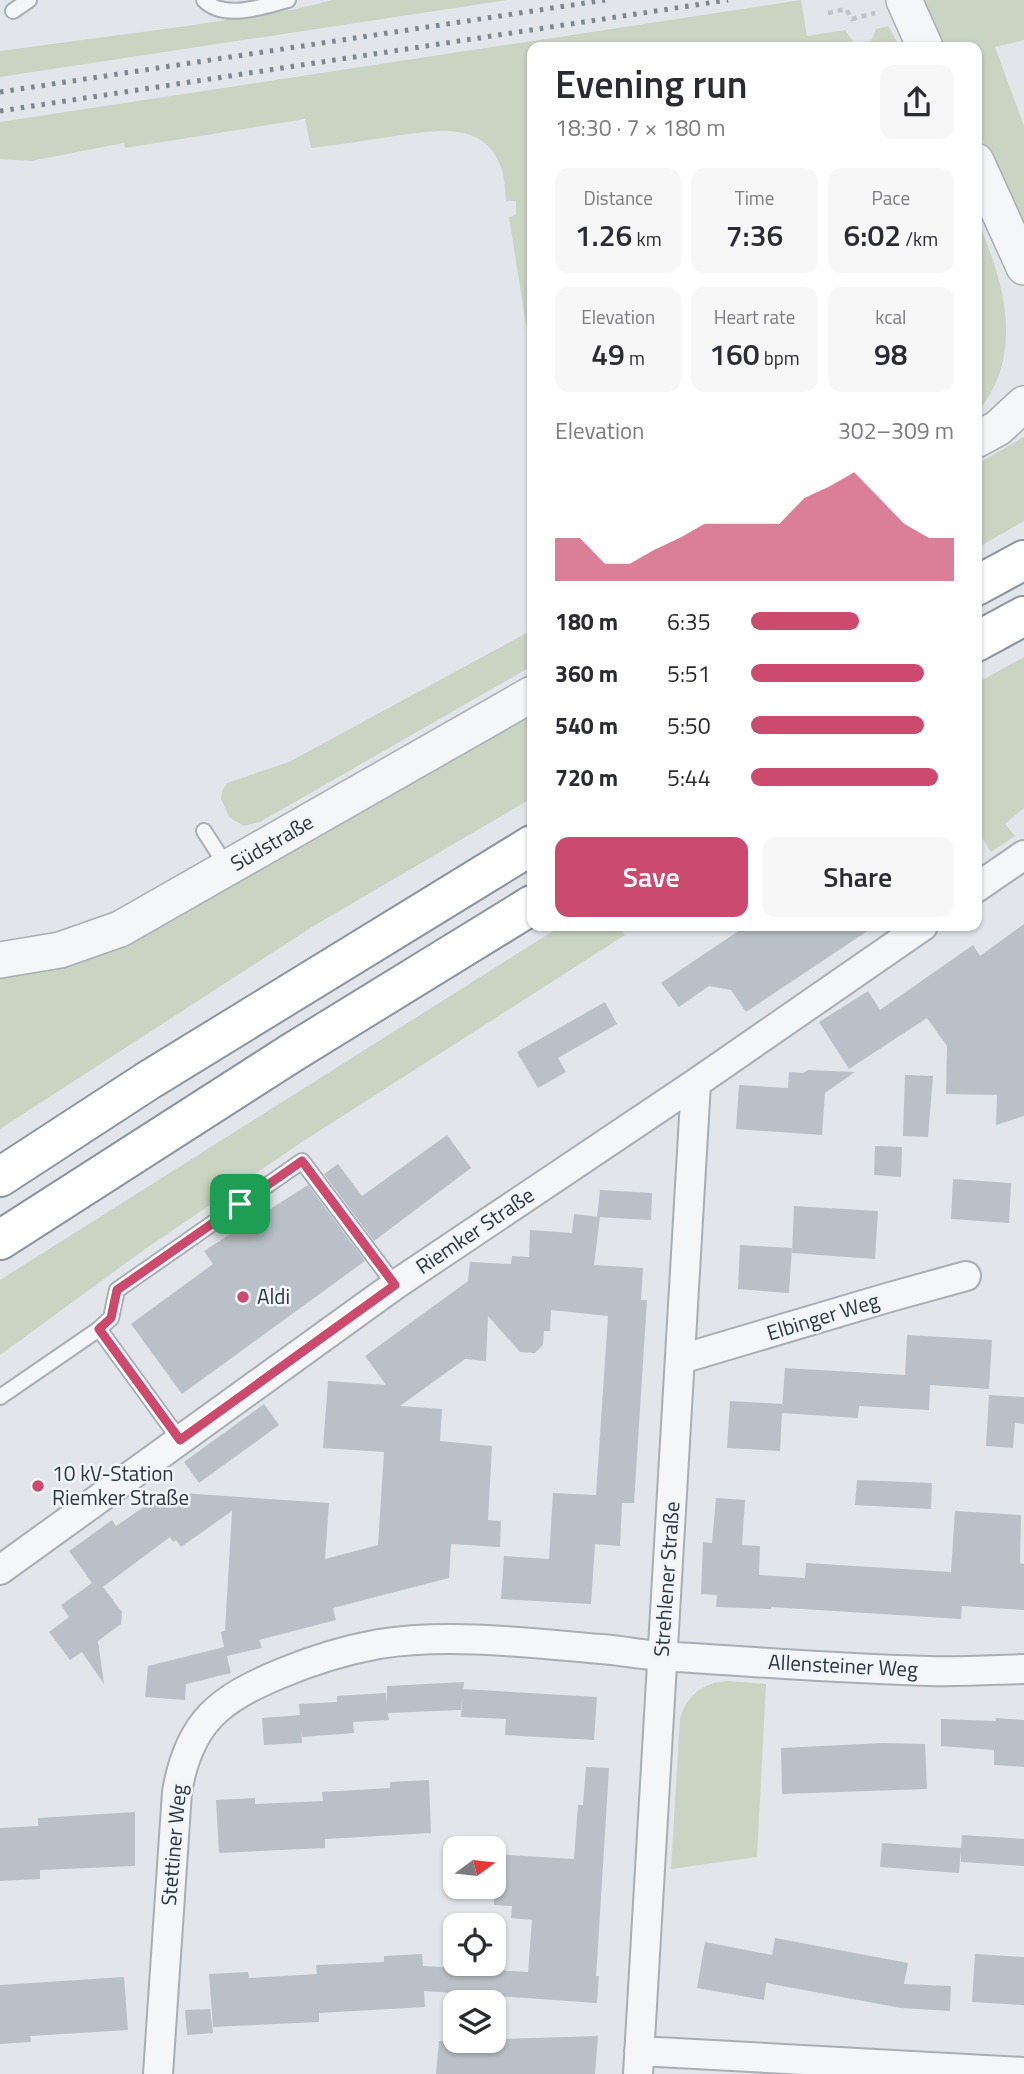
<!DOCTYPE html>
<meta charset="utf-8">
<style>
:root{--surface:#fff;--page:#f7f7f7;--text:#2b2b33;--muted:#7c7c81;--accent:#cc4a6e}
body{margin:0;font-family:"Titillium Web",sans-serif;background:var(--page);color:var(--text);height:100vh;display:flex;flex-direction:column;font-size:26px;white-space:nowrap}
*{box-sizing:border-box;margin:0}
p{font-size:23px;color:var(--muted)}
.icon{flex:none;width:38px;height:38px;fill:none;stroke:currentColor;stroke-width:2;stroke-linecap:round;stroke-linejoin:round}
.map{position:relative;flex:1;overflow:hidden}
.sheet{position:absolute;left:527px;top:42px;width:455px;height:889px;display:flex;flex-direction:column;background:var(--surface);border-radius:14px;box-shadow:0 2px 5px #0004}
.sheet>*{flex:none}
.needle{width:46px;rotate:75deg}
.fabs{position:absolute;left:443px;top:1836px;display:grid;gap:14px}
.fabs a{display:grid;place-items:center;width:63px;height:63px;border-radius:14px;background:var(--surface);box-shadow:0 2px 5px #0004;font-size:35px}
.pin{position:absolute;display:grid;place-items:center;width:60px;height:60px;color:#fff;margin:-30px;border-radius:14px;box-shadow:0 4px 10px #0006}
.round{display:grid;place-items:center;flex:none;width:74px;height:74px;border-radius:14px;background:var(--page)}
.overview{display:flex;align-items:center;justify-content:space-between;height:119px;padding:0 28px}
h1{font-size:38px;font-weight:600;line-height:52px}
.figures{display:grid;grid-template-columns:repeat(3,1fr);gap:10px;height:119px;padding:7px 28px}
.figures div{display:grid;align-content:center;border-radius:14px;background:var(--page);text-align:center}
.figures b{font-size:30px;font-weight:600}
.figures small{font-size:19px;font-weight:400}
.figures p{font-size:19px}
.chart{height:196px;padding:14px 28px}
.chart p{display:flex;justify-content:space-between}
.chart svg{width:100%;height:126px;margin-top:7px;fill:var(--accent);opacity:.7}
.primary-button{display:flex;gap:14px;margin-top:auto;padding:14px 28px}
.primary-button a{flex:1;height:80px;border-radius:14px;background:var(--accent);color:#fff;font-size:28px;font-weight:600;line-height:80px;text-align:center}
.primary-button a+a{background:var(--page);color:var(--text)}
ul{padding:0 28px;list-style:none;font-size:23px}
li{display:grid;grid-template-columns:112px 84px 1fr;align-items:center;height:52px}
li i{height:18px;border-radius:9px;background:var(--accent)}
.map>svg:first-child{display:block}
.green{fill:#c9d4c3}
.building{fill:#b9c0c7}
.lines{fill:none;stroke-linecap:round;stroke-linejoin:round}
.service-casing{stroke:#a7aeb4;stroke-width:18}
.minor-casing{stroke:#a7aeb4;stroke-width:32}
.tertiary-casing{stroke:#a7aeb4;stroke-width:38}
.motorway-casing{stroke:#8995a0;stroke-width:42}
.path{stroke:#c0c4c9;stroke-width:4.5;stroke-dasharray:5 5;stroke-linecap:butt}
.service{stroke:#f5f6f8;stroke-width:14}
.minor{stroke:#f5f6f8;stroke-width:28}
.tertiary{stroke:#f5f6f8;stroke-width:35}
.motorway{stroke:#fff;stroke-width:38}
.rail{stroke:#7b8793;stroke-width:5;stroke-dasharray:3.5 7;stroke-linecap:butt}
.route-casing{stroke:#fff;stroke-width:14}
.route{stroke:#cc4a6e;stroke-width:9}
.poi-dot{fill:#cc4a6e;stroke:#f1f5f7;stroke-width:2.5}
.labels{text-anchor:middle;stroke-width:5;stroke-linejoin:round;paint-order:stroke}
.street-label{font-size:21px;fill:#2a3642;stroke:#f1f5f7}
.poi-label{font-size:21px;fill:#2a3642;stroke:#f1f5f7;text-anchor:start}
</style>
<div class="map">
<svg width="1024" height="2074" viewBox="0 0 1024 2074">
<rect width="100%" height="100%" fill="#e2e6ea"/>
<path class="green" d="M333 0H507L0 77V51L194 25 296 9Z
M801 0 807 36 845 30 854 43 871 41 876 29 888 26 900 47H532V362L509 217 516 215V201H506C505 191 505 180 502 170 486 121 440 130 401 135 371 140 341 144 311 148L305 119 125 148 124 143 31 161 0 159V122Z
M919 0H1024V40L995 47 1024 126V233L977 128 976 47H940Z
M976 217C1007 287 1024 357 977 413Z
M1024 437V521L977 548V464Z
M532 630V666L260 822 244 826 229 817 221 799 222 791 227 783 289 762Z
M1024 657V808L1005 824 1015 836 991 852 977 830V683Z
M532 715V798L312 927 0 1129V979L75 960 165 923Z
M561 926H619L625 935 302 1142 141 1252 0 1355V1280Z
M727 1681 766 1684 757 1857 671 1869 680 1718C688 1694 703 1683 727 1681Z"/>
<path class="building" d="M1024 924V1116L996 1125 997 1095 946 1094 947 1046 927 1018 849 1069 819 1022 868 991 880 1010 973 945 980 956Z
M746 926H875L746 1012 731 990 709 986 679 1007 661 983Z
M605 1002 617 1024 558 1058 566 1072 538 1088 517 1052Z
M808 1070 855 1072 825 1093 822 1135 736 1129 739 1085 788 1088 789 1072 803 1073Z
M905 1075 933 1076 928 1137 903 1136Z
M447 1135 471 1168 374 1241 324 1174 338 1164 362 1196Z
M875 1146 902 1147 901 1177 874 1175Z
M953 1179 1011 1183 1009 1223 951 1219Z
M308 1185 365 1261 182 1394 131 1324 213 1264 204 1251Z
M600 1190 652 1193 651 1220 597 1217Z
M794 1206 878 1211 875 1259 792 1253Z
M574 1214 600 1217 594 1265 643 1268 641 1300H647L634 1503H622L620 1546 595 1544 591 1604 501 1599 504 1556 549 1559 553 1493 596 1495 608 1316 551 1310 550 1331H544L543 1345 535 1353 520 1352 488 1316 486 1361 465 1359 400 1406 442 1409 440 1441 492 1446 488 1520 501 1521 500 1547 451 1544 449 1578 333 1608 336 1620 259 1640 262 1648 227 1656 231 1673 186 1684 185 1700 145 1697 148 1666 224 1647 221 1632 225 1631 232 1511 181 1547 176 1540 173 1542 170 1537 103 1587 122 1612 121 1624 98 1641 104 1684 82 1652 70 1660 49 1632 69 1617 61 1605 92 1583 69 1551 112 1520 116 1526 166 1492 329 1503 325 1559 378 1545 384 1452 323 1448 328 1381 386 1385 365 1356 468 1281 470 1262 511 1264 512 1256 529 1257 530 1230 572 1233Z
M740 1245 792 1248 789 1293 738 1289Z
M907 1335 992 1340 989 1389 930 1385 929 1410 859 1406 858 1418 782 1413 780 1451 727 1448 730 1401 782 1404V1409L785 1368 905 1375Z
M989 1395 1024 1397V1424L1015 1423 1013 1448 986 1446Z
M264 1404 279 1425 199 1483 184 1462Z
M857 1480 932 1483 931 1509 855 1505Z
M716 1498 745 1500 742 1545 760 1546 759 1575 805 1578 806 1563 951 1572 955 1511 1021 1515 1020 1563 1024 1564V1610L962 1606 961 1619 771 1607V1609L716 1607 717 1595 701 1594 703 1542 712 1543Z
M464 1682 461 1710 388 1713 389 1720 353 1722 354 1733 302 1737 301 1728 302 1743 264 1745 262 1718 300 1715 299 1704 337 1702V1696L386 1693 387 1706V1686Z
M463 1689 597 1697 594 1740 505 1735 506 1719 461 1717Z
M996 1718 1024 1720V1767L994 1765V1750L941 1746V1719L996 1721Z
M883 1743 925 1744 927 1789 782 1794 781 1748Z
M586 1767 609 1768 597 1962 596 1976H599L597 2003 424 1991 425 2007 319 2013V2022L213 2027 209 1974 248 1972 249 1978 317 1974 316 1965 384 1962V1956L422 1954 423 1966 528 1972 532 1920 511 1918 512 1906 494 1905V1854L574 1859 578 1805H583Z
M429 1780 431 1833 325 1839V1848L219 1853 216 1800 255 1798V1804L323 1801 322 1792 390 1788V1782Z
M135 1812V1866L40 1870V1879L0 1881V1828L38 1826V1818Z
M962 1835 1024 1839V1866L961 1862V1850L959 1873 880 1867 882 1843 961 1848Z
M775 1938 908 1963 904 1984 951 1986 950 2011 901 2008 766 1983 764 2000 697 1988 705 1942 772 1955Z
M975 1954 1024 1957V2005L972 2002Z
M124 1977 128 2030 30 2036 31 2042 0 2044V1985Z
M210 2009 213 2033 187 2035 185 2010Z
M598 2036 595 2074H436L439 2041Z"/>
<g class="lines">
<defs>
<path id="service" d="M204 0C224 21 264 6 288 0
M13 11 29 0
M204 831 227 867
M99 1329 111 1318 117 1290 302 1161 395 1285
M0 1397 99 1329 180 1440"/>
<path id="minor" d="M976 888 1024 855
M681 1359 890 1297 966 1276
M0 1570 395 1285 696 1083 923 926
M639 2051 1024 2072
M158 2074 177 1792C189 1722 219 1699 282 1673 313 1660 346 1650 379 1644 448 1633 531 1643 601 1649 625 1651 650 1656 675 1657 759 1662 844 1669 929 1671 960 1672 992 1670 1024 1669
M638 2074 696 1083"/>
<path id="tertiary" d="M904 0 925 47
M976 161 1024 267
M976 440 998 428 1024 404
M0 960 60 950 120 929 532 694"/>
<path id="motorway" d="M976 586 1024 560
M976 642 1024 616
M0 1177 149 1080 532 845
M0 1240 293 1052 532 905"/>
</defs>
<use href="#service" class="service-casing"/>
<use href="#minor" class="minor-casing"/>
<use href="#tertiary" class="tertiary-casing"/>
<use href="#motorway" class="motorway-casing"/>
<path class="path" d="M828 13 846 9 852 19 875 13"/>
<use href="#service" class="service"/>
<use href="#minor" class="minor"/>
<use href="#tertiary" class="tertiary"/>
<use href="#motorway" class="motorway"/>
<path class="rail" d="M0 92 605 0
M0 111 728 0"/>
</g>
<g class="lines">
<defs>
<path id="route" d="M302 1161 395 1285 180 1440 99 1329 111 1318 117 1290Z"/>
</defs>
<use href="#route" class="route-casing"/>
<use href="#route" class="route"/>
</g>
<g class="poi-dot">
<circle cx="243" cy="1297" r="7"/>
<circle cx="38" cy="1486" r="7"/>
</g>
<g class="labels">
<g class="street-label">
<text transform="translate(272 843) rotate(-30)" y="7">Südstraße</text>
<text transform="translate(475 1231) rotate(-34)" y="7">Riemker Straße</text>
<text transform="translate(823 1317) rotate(-17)" y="7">Elbinger Weg</text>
<text transform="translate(667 1579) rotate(-86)" y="7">Strehlener Straße</text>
<text transform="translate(843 1666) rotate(3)" y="7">Allensteiner Weg</text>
<text transform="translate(174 1845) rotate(-85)" y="7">Stettiner Weg</text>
</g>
<g class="poi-label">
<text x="257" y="1304">Aldi</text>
<text x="52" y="1481">10 kV-Station<tspan x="52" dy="24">Riemker Straße</tspan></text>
</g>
</g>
</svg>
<div class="fabs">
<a><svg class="needle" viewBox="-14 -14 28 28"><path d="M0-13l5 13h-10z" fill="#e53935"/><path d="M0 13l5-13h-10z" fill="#7c7c81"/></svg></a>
<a><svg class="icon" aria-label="locate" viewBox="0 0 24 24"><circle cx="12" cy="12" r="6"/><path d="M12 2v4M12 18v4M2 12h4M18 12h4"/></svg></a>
<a><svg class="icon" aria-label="layers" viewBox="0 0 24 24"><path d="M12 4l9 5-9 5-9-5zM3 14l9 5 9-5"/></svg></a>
</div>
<div class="pin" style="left:240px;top:1204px;background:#1e9e55"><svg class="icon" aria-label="arrive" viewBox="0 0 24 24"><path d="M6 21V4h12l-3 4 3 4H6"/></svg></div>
<section class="sheet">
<div class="overview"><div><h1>Evening run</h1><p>18:30 · 7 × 180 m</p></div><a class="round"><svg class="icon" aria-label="share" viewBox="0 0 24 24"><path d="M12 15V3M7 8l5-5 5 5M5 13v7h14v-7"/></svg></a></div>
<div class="figures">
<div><p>Distance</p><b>1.26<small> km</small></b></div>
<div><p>Time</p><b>7:36</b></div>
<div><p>Pace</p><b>6:02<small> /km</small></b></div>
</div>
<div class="figures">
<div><p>Elevation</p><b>49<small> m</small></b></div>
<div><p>Heart rate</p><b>160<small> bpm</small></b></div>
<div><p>kcal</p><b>98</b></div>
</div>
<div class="chart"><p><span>Elevation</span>302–309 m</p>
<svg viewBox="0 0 160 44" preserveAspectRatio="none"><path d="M0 44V29L10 29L20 38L30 38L40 33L50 29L60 24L70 24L80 24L90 24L100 15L110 11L120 6L130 15L140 24L150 29L160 29V44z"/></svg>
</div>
<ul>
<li><b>180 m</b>6:35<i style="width:53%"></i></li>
<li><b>360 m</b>5:51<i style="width:85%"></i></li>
<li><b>540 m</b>5:50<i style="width:85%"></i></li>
<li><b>720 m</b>5:44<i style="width:92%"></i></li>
</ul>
<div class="primary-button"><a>Save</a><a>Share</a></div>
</section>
</div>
